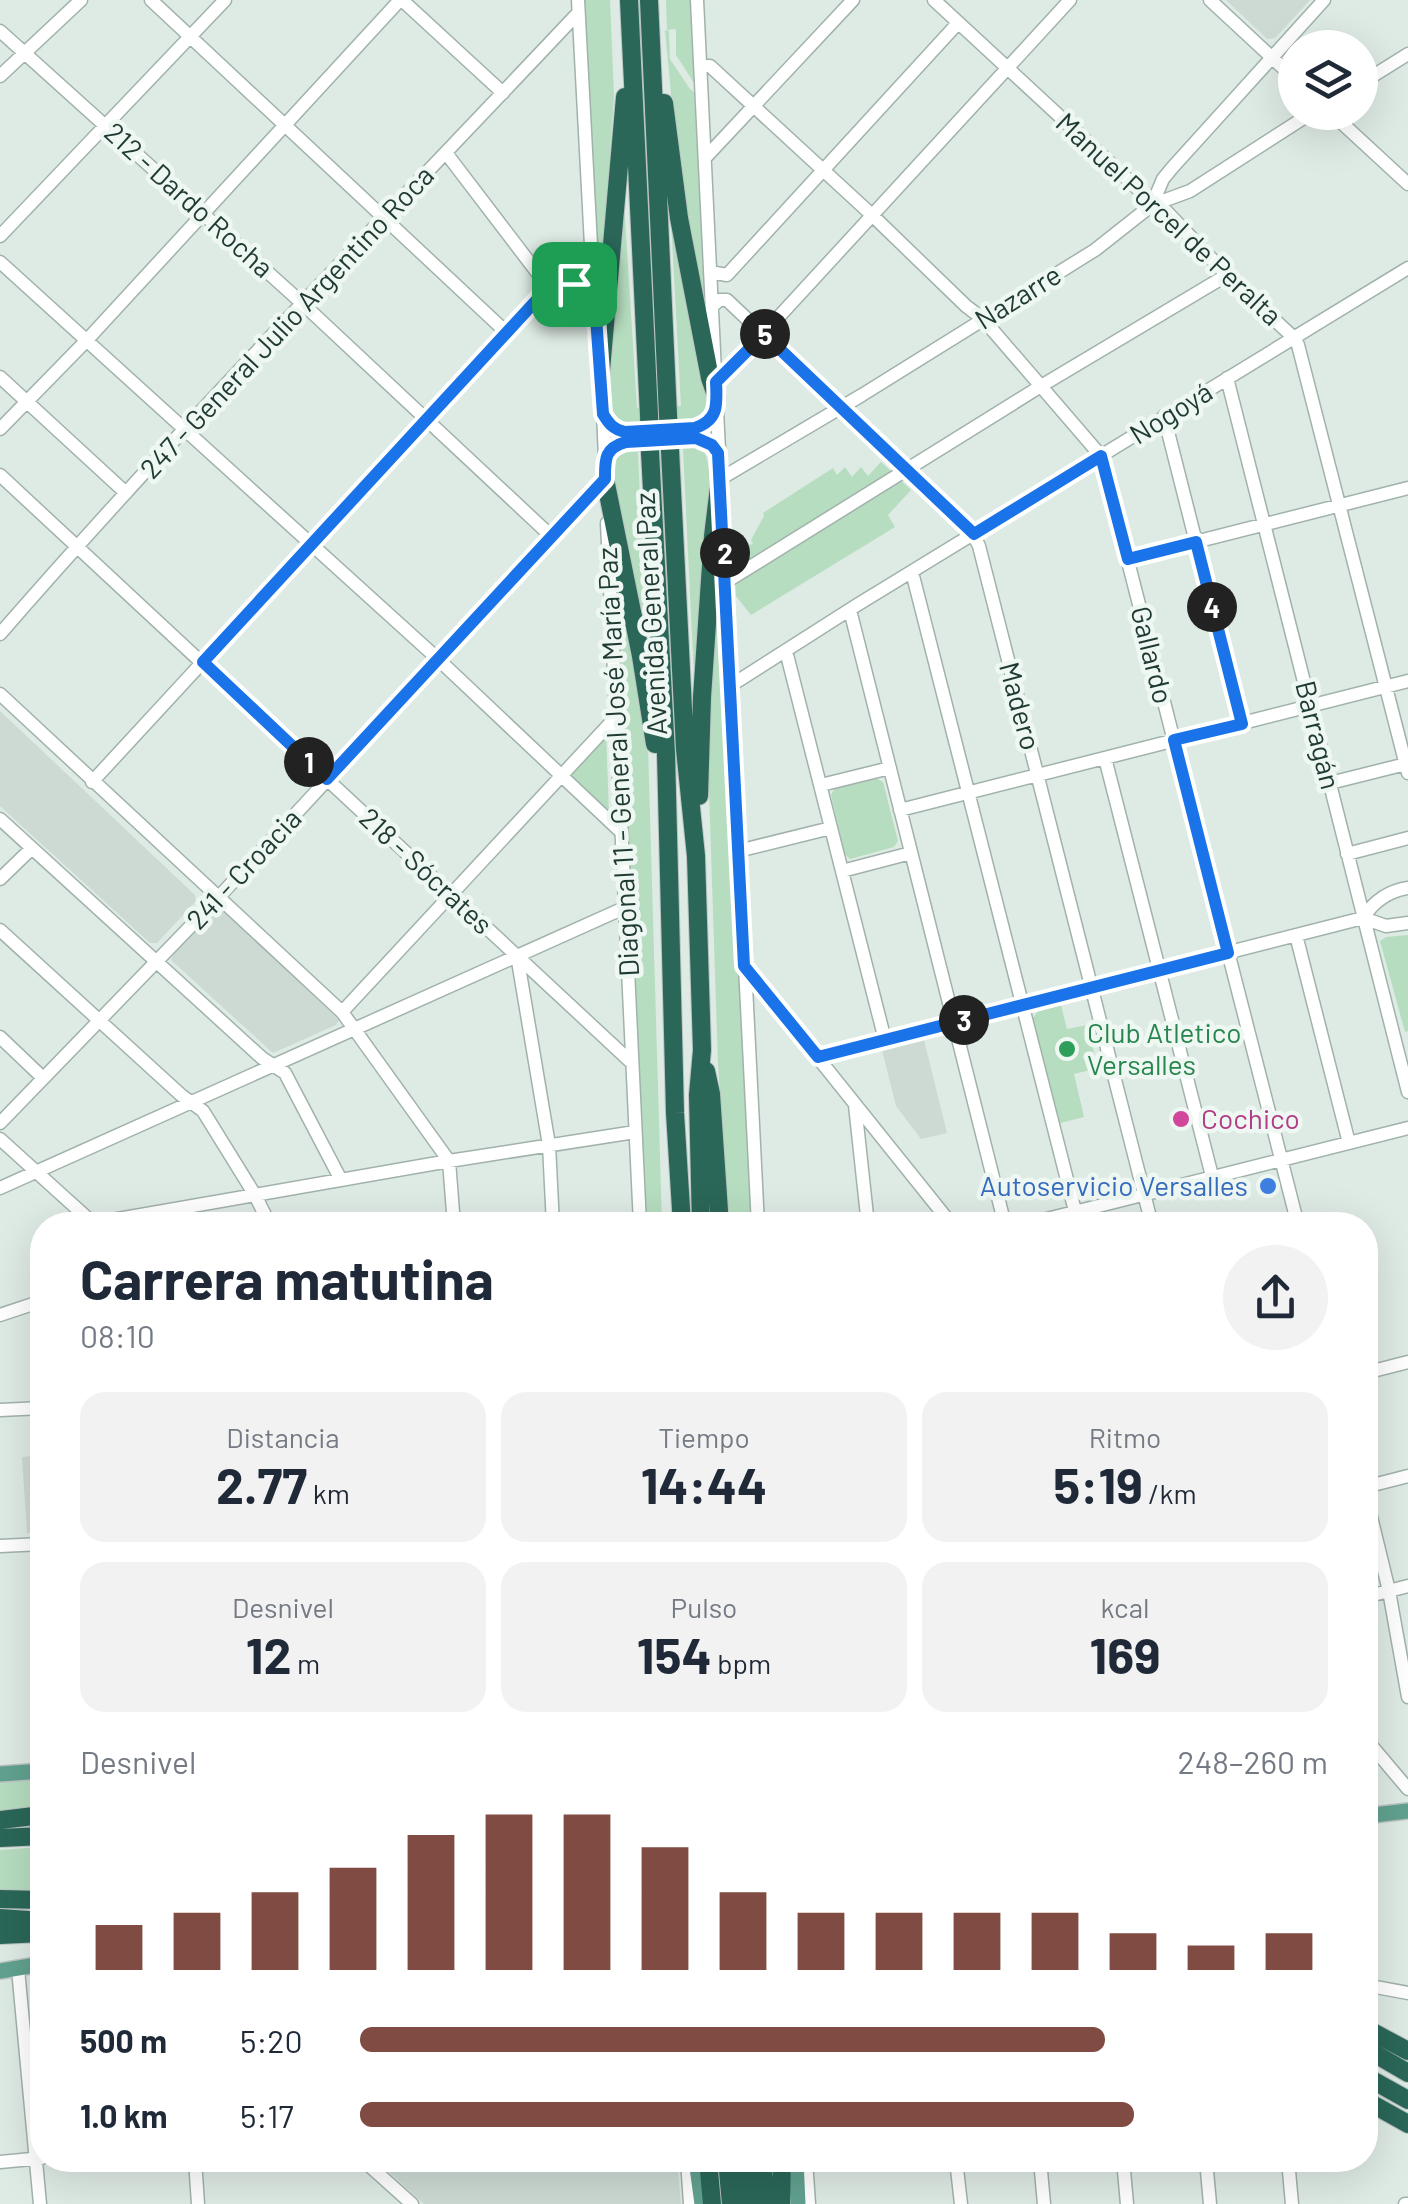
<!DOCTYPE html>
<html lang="es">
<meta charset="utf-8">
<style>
:root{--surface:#fff;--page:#f2f2f3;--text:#1f2937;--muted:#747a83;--accent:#804b42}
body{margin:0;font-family:Barlow,sans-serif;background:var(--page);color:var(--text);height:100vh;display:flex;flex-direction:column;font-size:38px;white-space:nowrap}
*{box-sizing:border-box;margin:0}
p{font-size:32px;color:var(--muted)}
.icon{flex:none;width:55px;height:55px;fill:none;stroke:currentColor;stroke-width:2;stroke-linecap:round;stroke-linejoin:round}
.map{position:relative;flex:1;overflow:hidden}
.panel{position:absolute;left:30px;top:1212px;width:1348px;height:960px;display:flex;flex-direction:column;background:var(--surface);border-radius:40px;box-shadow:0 10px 40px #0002}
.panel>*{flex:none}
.controls{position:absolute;left:1278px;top:30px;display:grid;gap:20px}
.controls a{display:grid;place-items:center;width:100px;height:100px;border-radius:50%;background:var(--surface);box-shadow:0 10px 40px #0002;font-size:50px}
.pin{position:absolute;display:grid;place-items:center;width:85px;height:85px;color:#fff;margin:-42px;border-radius:20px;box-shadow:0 5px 15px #0006}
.km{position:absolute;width:50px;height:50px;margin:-25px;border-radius:50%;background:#222;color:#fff;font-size:28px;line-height:50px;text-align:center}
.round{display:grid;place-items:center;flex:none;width:105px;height:105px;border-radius:52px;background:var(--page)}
.head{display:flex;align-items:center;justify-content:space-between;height:170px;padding:0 50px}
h1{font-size:55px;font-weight:700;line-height:75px}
.figures{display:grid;grid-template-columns:repeat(3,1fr);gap:15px;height:170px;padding:10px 50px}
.figures div{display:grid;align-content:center;border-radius:25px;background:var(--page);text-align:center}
.figures b{font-size:50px;font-weight:700}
.figures small{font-size:28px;font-weight:400}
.figures p{font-size:28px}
.chart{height:280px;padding:20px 50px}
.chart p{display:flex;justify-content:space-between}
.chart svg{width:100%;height:180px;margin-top:10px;stroke:var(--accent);stroke-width:6}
ul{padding:0 50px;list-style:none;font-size:32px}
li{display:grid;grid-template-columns:160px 120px 1fr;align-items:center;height:75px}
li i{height:25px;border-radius:12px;background:var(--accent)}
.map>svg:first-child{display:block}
.built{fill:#ccdad3}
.green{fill:#b6ddbf}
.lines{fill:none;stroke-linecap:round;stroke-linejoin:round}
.minor-casing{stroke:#a1b2ab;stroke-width:15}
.major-casing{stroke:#bcc4c2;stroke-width:18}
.highway-casing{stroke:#bcc4c2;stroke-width:20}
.minor{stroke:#fff;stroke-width:12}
.major{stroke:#61a18f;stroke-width:15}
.highway{stroke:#2a6759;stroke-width:18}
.highway-bridge-casing{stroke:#bcc4c2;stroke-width:20;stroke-linecap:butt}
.highway-bridge{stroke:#2a6759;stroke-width:18}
.route-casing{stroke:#fff;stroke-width:20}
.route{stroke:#1a73e8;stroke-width:12}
.leisure-dot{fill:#2e9e5b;stroke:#eef7f2;stroke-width:4}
.hotel-dot{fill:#d1479c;stroke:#eef7f2;stroke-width:4}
.shop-dot{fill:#3f7fe0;stroke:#eef7f2;stroke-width:4}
.labels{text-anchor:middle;stroke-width:9;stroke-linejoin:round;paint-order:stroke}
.street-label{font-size:28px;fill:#1f3a32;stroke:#eef7f2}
.leisure-label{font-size:28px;fill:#27864d;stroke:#eef7f2;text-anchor:start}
.hotel-label{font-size:28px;fill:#b23c85;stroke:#eef7f2;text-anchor:start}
.shop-label{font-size:28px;fill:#366cbe;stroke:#eef7f2;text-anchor:end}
</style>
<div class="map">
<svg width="1408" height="2204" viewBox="0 0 1408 2204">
<rect width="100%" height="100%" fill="#deeae4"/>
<path class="built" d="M1226 0H1310L1275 38 1267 39Z
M0 711 195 895 196 901 157 943H150L0 806Z
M221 909 339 1020 336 1025 273 1053 171 960 173 955 216 910Z
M924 1040 947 1133 921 1139 896 1106 882 1050Z
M42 1455V1533H27L22 1457Z
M376 2160H677L681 2204H424Z"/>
<path class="green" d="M584 0H610L614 96 599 307Z
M666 0H693L697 84 694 83 676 55V29L667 30Z
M665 30 669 31 670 59 690 89 694 92 705 290 702 295 681 200Z
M622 171 637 408 681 406 670 202 707 395V413L696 422 620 426C606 416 608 397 606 381Z
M698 442C709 455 709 470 711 487L698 676 694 677 683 449 638 452 648 678 609 479 613 451 619 447Z
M881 462 911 490 888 515 895 527 751 615 736 596 734 548 753 544 751 540 764 516 763 513 833 468 837 475 845 467 852 477 861 467 868 476Z
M608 530 644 695 648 747 662 1225H644Z
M720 546 752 1225H729L718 1064 708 760Z
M606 734 609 812 569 774Z
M876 778 883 782 898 841 894 847 850 859 845 854 831 795 835 788Z
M1408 935V1031L1405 1032 1380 941 1386 937Z
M1061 1005 1067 1029 1087 1025 1098 1068 1074 1074 1084 1117 1060 1123 1033 1018 1037 1012Z
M42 1779V1808L0 1813V1782Z
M42 1847V1890H0V1850Z"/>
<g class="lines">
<defs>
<path id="minor" d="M151 0 506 332
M402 0 503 93
M578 0 592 264 598 334
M697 0 715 372
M934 0 1136 187 1152 205 1165 210 1227 275 1294 338 1298 345 1408 773
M1210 0 1295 79
M0 31 303 304 551 536
M701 66H710L873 216 966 306 983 319 1101 456 1298 1225
M0 76 81 0
M1360 84 1408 54
M1330 112 1408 184
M446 153 549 288
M705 158 853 0
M1152 205 1163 179 1172 168 1324 0
M0 236 225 0
M0 262 439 660 620 831
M710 272 727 275 958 23
M712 307 719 300H727L973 534 979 546 1152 1225
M601 363 606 483
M0 377 126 493
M1227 378 1408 1092
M716 382 764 333 1070 0
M716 392 721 487
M604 416C610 425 614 430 625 432L695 428 711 420 717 411
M1164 416 1242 724
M0 429 87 340 400 0
M605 459 618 444 625 442 696 438 712 445 718 453
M0 475 632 1063
M720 479 862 395 1095 250 1152 205 1190 191 1313 112
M722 507 758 1225
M607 523 640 1225
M1128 559 1408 488
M912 572 1075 1211
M726 582 1041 386 1227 275
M850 610 1005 1225
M0 634C185 421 384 219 578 13
M786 651 885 1040
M730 686 857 605 1408 268
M0 694 342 1012 449 1161 454 1225
M1105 758 1212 1176
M92 782 544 292C560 281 577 282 594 291
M1330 783 1406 764
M821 785 890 768
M900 810 1408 681
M0 819 262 1058 285 1073 341 1180
M738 851 831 828
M1347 854 1408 838
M842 871 911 853
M0 879 31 849
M1363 918C1374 901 1388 891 1408 888
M1363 918 1386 926 1408 923
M0 930 181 1095 203 1111 255 1195 270 1225
M1296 935 1349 1143
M517 955 549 1145 553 1225
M746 968 952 1225
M342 1012 615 718
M0 1037 43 1078
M818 1057 1363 918
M855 1105 868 1225
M0 1123 217 899 605 479
M0 1139 95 1225
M0 1188 624 908
M97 1225 112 1220 449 1161 635 1132
M1023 1225 1408 1128
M0 1315 42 1301
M1365 1373 1408 1362
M0 1410 42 1408
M1365 1487 1408 1476
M1365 1492 1389 1591 1408 1697
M0 1546 42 1544
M1365 1597 1408 1586
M1365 1738 1408 1789
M18 1969 40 2204
M1365 1985 1408 1993
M195 2160 198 2204
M363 2160 412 2204
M687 2160 690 2204
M806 2160 809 2204
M956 2160 961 2204
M1040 2160 1044 2204
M1123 2160 1127 2204
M1206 2160 1210 2204
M1288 2160 1292 2204
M0 2162 42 2158
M1405 2204H1408"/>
<path id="major" d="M0 1774 42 1771
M1365 1816 1408 1811
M0 1971 42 1964
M696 2160 702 2204
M796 2160 798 2204"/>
<path id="highway" d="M629 0 649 415
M649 0 668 415
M664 103 679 218 710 378 717 398
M601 370 625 97
M670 450 685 749 696 856 702 1050 698 1095 701 1225
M650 452 666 754 675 1113 682 1225
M605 479 641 656 655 744
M699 796 702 697 713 536 720 479
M706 1071 711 1094 720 1225
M0 1820 42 1815
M0 1838 42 1836
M0 1899 42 1900
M0 1918 42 1921
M0 1935 42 1933
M1365 2028 1408 2051
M1365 2048 1408 2073
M1365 2076 1408 2100
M1365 2100 1408 2124
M708 2160 712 2204
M727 2160 731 2204
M745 2160 748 2204
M762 2160 766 2204
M781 2204 782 2160"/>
</defs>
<use href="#minor" class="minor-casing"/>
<use href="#major" class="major-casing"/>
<use href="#highway" class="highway-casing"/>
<use href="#minor" class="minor"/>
<use href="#major" class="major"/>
<use href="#highway" class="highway"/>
<defs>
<path id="highway-bridge" d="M649 415 650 452
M668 415 670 450"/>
</defs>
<use href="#highway-bridge" class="highway-bridge-casing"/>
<use href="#highway-bridge" class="highway-bridge"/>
</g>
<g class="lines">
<defs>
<path id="route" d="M574 284 594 290 603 414C609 424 613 429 625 432L695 428C719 420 717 404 716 382L764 334 974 534 1101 456 1128 559 1196 542 1242 724 1174 740 1228 953 818 1057 744 966 718 453 712 445 696 438 626 442C604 448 605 460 605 479L327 779 203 662 544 292 557 285Z"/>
</defs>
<use href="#route" class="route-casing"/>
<use href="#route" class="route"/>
</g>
<circle class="leisure-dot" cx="1067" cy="1049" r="10"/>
<circle class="hotel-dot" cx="1181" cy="1119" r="10"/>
<circle class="shop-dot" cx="1268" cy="1186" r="10"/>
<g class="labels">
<g class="street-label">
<text transform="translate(189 200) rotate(42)" y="10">212 - Dardo Rocha</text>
<text transform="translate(1169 219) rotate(43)" y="10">Manuel Porcel de Peralta</text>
<text transform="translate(1018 297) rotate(-32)" y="10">Nazarre</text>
<text transform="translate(287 322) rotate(-47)" y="10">247 - General Julio Argentino Roca</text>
<text transform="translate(1171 413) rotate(-32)" y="10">Nogoyá</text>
<text transform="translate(651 614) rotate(-93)" y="10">Avenida General Paz</text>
<text transform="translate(1152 655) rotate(76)" y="10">Gallardo</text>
<text transform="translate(1020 706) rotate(75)" y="10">Madero</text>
<text transform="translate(1318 735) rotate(76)" y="10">Barragán</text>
<text transform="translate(618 762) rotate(-93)" y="10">Diagonal 11 - General José María Paz</text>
<text transform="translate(244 869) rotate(-47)" y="10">241 - Croacia</text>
<text transform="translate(426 871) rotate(43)" y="10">218 - Sócrates</text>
</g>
<g class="leisure-label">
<text x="1087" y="1043">Club Atletico<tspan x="1087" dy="32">Versalles</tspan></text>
</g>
<g class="hotel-label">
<text x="1201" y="1129">Cochico</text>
</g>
<g class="shop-label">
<text x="1248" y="1196">Autoservicio Versalles</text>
</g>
</g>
</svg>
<div class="controls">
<a><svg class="icon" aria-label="layers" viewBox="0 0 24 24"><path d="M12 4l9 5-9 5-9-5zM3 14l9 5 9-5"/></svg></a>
</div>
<div class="pin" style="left:574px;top:284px;background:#1e9e55"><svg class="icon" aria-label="arrive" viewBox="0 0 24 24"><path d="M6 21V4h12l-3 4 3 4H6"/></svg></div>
<b class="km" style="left:309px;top:762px">1</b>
<b class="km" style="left:725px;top:553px">2</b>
<b class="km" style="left:964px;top:1020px">3</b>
<b class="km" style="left:1212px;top:607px">4</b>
<b class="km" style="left:765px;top:334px">5</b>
<section class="panel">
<div class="head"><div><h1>Carrera matutina</h1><p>08:10</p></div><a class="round"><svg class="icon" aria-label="share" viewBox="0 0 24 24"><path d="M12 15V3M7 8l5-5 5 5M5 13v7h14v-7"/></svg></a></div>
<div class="figures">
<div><p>Distancia</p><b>2.77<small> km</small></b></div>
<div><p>Tiempo</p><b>14:44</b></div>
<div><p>Ritmo</p><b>5:19<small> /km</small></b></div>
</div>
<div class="figures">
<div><p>Desnivel</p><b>12<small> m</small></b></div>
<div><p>Pulso</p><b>154<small> bpm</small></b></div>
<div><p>kcal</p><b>169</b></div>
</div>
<div class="chart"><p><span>Desnivel</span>248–260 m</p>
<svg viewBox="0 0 160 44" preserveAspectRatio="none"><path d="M5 44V33M15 44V30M25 44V25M35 44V19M45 44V11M55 44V6M65 44V6M75 44V14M85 44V25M95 44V30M105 44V30M115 44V30M125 44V30M135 44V35M145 44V38M155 44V35"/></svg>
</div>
<ul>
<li><b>500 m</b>5:20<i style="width:77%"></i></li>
<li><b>1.0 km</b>5:17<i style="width:80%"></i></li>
</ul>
</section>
</div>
